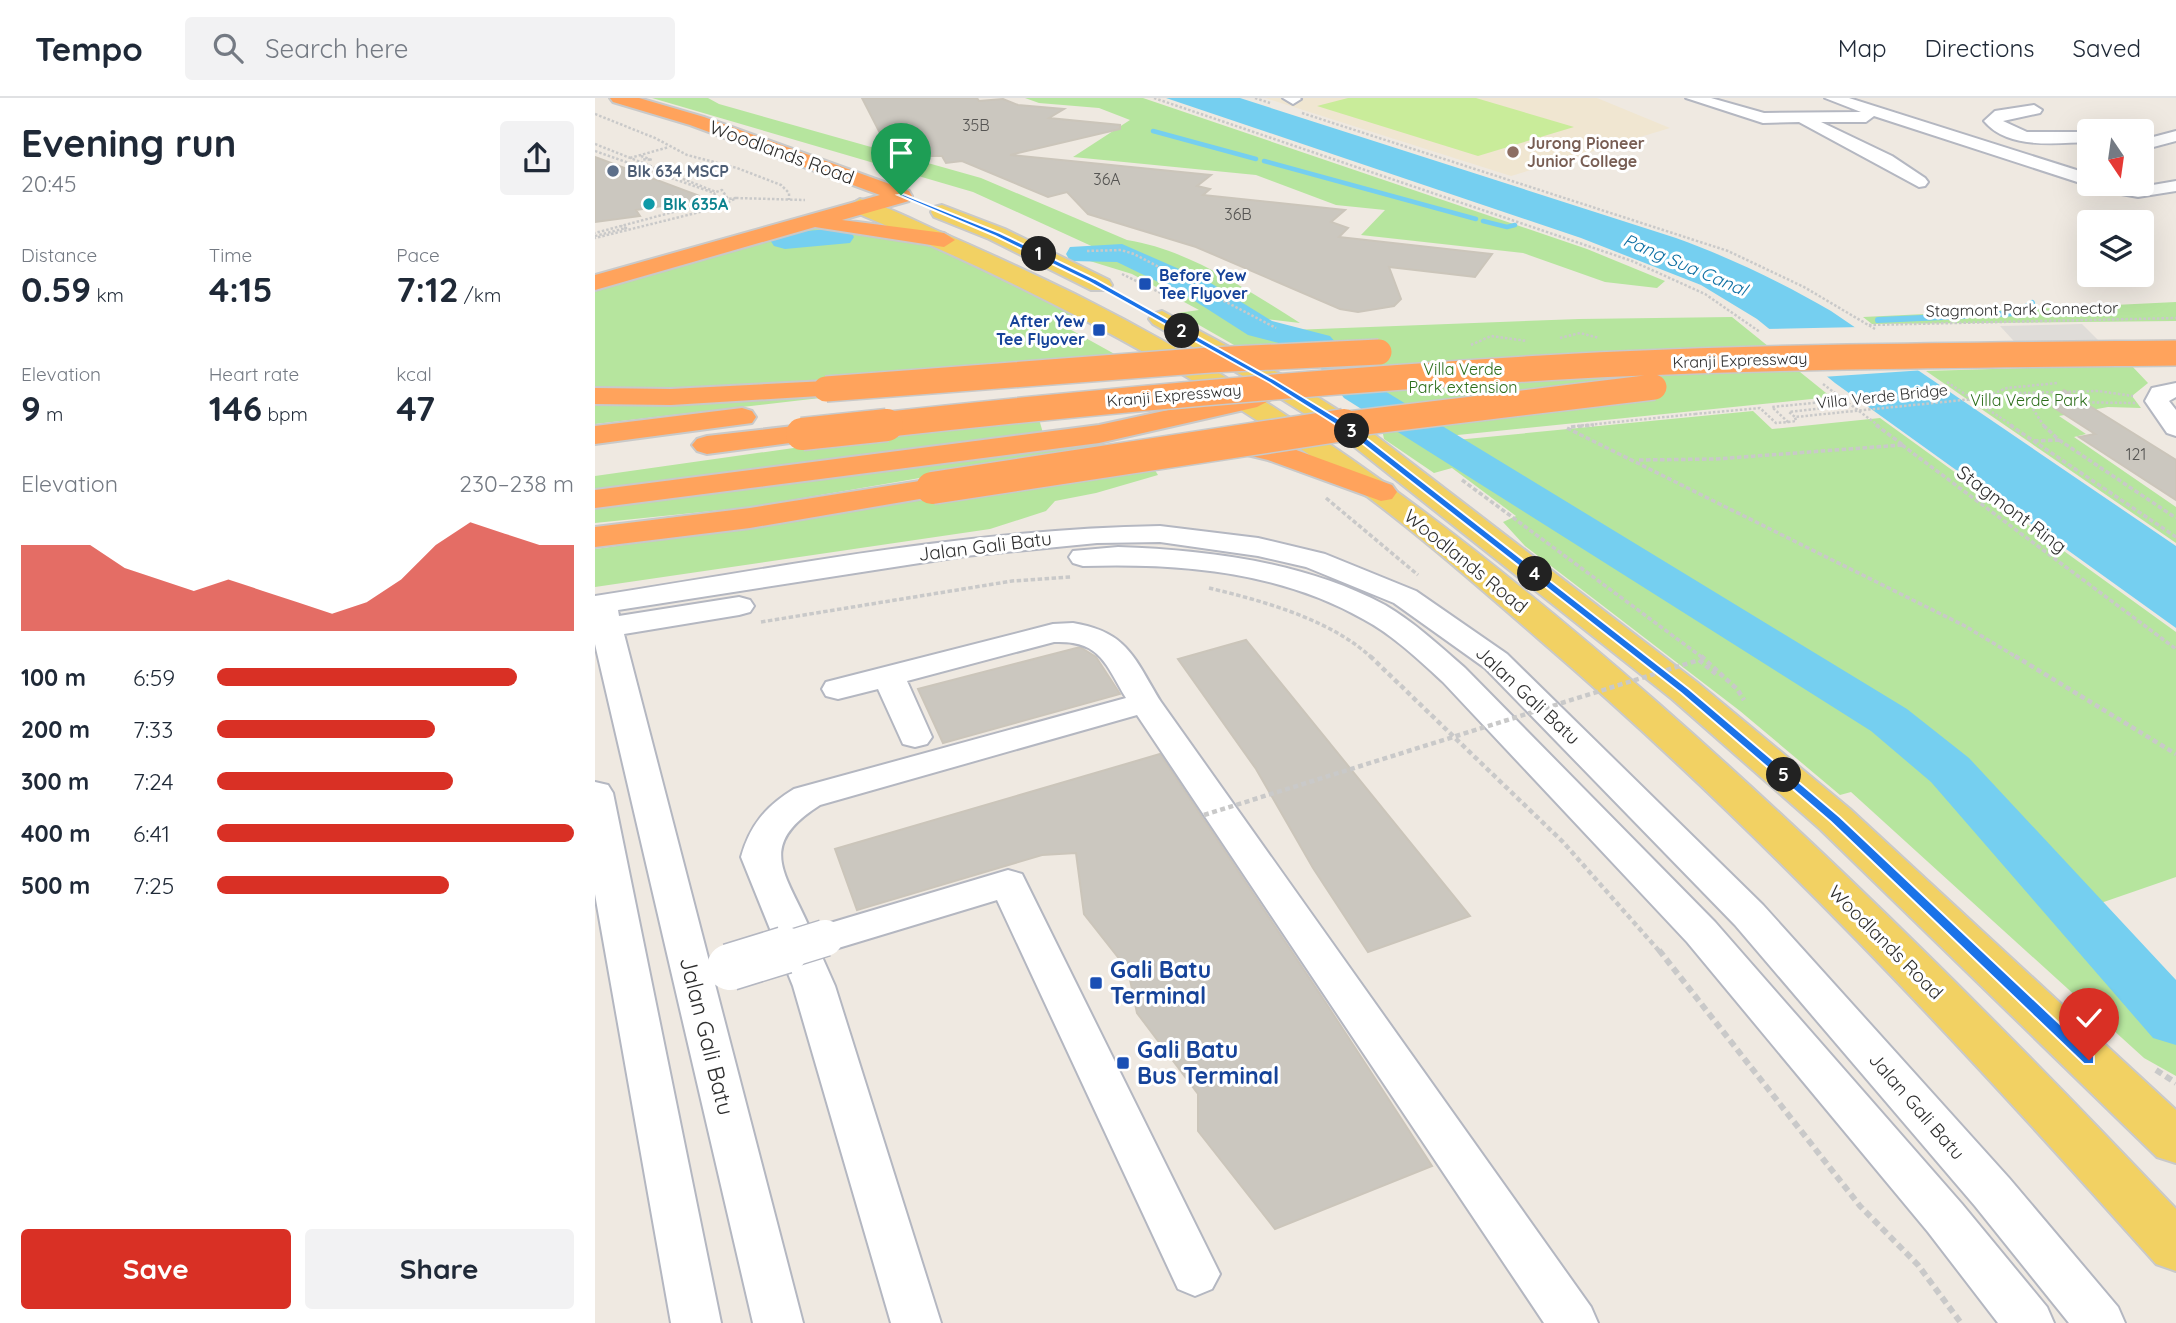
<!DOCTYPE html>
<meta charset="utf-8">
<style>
:root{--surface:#fff;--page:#f2f2f3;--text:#1f2937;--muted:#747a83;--line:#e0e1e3;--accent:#d93025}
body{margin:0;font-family:Quicksand,sans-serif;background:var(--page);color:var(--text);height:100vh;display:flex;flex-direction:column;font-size:26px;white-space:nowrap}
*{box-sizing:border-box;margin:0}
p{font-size:23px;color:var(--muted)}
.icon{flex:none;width:38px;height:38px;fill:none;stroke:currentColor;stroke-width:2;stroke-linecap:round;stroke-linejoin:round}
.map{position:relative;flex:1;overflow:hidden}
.drawer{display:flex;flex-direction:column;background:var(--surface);width:595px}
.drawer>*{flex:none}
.needle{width:46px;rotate:167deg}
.fabs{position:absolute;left:1482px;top:21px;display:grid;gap:14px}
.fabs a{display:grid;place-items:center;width:77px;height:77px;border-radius:7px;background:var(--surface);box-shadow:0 7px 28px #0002;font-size:35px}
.pin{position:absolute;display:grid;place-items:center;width:60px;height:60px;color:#fff;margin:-72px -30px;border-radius:50% 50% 50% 0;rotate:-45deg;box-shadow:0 0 7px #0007}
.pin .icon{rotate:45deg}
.km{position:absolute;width:35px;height:35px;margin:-18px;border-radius:50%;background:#222;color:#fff;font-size:19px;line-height:35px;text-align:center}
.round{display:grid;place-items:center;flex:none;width:74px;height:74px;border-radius:7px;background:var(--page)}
.overview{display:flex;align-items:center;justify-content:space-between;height:119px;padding:0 21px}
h1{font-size:38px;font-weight:700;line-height:52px}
.metrics{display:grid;grid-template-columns:repeat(3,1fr);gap:10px;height:119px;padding:7px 21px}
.metrics div{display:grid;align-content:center}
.metrics b{font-size:35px;font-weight:700}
.metrics small{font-size:19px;font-weight:400}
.metrics p{font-size:19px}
.chart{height:196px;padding:14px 21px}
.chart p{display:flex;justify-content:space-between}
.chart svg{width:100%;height:126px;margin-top:7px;fill:var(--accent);opacity:.7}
.primary-button{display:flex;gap:14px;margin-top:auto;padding:14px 21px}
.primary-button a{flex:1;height:80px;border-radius:7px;background:var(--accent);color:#fff;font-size:28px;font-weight:700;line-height:80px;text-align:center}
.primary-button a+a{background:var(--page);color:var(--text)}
ul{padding:0 21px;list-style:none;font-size:23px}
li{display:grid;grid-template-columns:112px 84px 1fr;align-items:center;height:52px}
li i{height:18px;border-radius:9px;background:var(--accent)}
header{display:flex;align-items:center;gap:42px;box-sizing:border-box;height:98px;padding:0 35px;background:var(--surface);border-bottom:2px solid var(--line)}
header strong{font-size:33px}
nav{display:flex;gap:38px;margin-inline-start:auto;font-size:24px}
.search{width:490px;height:63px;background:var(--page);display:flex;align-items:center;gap:18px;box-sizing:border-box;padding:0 24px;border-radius:7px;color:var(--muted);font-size:26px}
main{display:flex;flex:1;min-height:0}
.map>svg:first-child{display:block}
.education{fill:#f0e6d1}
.green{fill:#b6e59e}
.pitch{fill:#c9ec9a}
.plaza{fill:#dfdcd8}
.water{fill:#75cff0}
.pier{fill:#efe9e1}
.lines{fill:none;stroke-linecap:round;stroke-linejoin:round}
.stream-far1{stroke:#75cff0;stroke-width:4.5}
.stream{stroke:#75cff0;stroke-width:6}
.river{fill:#75cff0;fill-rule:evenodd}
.building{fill:#cbc7bf;stroke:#cbc5ba;stroke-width:2}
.minor-casing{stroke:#b4b7c1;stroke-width:4}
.major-casing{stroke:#c9c9c9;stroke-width:4}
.highway-casing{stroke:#c9c9c9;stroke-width:4}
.path-far3{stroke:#c9c9c9;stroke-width:2.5;stroke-dasharray:2.5 2;stroke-linecap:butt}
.path-far2{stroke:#c9c9c9;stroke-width:3.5;stroke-dasharray:4.5 2.5;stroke-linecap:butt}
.path-far1{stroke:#c9c9c9;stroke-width:4.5;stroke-dasharray:5 3.5;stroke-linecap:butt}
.path{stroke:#c9c9c9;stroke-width:6;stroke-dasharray:7 4.5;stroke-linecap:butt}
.minor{fill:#fff;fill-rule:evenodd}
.major{fill:#f2d163;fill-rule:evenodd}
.highway{fill:#ffa35c;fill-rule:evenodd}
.minor-bridge-far1-casing{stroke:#b4b7c1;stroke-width:39;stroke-linecap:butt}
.minor-bridge-casing{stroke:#b4b7c1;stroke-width:49;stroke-linecap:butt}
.highway-bridge-far1-casing{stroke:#c9c9c9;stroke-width:28;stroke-linecap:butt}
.highway-bridge-casing{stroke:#c9c9c9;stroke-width:35;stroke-linecap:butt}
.path-bridge-far1{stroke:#c9c9c9;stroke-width:2.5;stroke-dasharray:2.5 2;stroke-linecap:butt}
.path-bridge{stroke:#c9c9c9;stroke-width:4.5;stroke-dasharray:5 3.5;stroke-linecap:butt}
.minor-bridge-far1{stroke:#fff;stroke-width:36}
.minor-bridge{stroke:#fff;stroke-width:46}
.highway-bridge-far1{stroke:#ffa35c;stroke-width:25}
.highway-bridge{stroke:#ffa35c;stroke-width:32}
.route{fill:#1a73e8;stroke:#fff;stroke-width:2}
.education-dot{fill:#8d6e63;stroke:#fff;stroke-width:2.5}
.service-dot{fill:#5c6f8a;stroke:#fff;stroke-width:2.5}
.culture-dot{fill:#0f9aa8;stroke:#fff;stroke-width:2.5}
.transit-dot{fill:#1a4fb4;stroke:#fff;stroke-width:2.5}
.labels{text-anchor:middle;stroke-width:6;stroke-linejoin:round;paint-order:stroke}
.number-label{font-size:16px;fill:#555452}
.far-education-label{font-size:16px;font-weight:bold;fill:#785e54;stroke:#fff;text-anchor:start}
.far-service-label{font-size:16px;font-weight:bold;fill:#4e5e75;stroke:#fff;text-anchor:start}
.far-culture-label{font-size:16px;font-weight:bold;fill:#0d838f;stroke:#fff;text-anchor:start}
.far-transit-label{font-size:16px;font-weight:bold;fill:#164399;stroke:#fff;text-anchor:start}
.far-street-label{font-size:16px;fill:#2e2e2e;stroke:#fff}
.far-park-label{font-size:16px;fill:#2c6e1b;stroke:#fff}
.far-water-label{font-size:18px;font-style:italic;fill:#0d6fa3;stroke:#fff}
.street-label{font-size:19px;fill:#2e2e2e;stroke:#fff}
.near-transit-label{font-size:23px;font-weight:bold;fill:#164399;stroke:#fff;text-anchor:start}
.near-street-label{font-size:23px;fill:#2e2e2e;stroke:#fff}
</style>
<header>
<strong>Tempo</strong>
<div class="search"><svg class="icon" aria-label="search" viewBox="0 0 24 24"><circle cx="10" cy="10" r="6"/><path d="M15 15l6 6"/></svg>Search here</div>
<nav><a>Map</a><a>Directions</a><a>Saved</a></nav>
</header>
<main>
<section class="drawer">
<div class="overview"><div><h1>Evening run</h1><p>20:45</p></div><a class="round"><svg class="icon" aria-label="share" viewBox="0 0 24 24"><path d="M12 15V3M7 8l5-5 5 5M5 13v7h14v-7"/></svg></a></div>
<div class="metrics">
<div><p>Distance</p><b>0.59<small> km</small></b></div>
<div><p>Time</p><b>4:15</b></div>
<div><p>Pace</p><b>7:12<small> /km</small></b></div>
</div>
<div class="metrics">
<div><p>Elevation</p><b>9<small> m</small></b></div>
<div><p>Heart rate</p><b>146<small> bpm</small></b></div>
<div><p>kcal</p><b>47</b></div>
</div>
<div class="chart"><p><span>Elevation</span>230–238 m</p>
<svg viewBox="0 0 160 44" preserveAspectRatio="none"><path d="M0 44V14L10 14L20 14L30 22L40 26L50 30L60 26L70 30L80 34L90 38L100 34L110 26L120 14L130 6L140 10L150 14L160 14V44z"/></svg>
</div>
<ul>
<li><b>100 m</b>6:59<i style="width:84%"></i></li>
<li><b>200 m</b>7:33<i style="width:61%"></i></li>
<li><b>300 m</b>7:24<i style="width:66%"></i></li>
<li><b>400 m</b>6:41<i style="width:100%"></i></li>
<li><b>500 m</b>7:25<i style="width:65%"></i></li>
</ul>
<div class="primary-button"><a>Save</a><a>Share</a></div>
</section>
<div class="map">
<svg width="1581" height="1225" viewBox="0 0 1581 1225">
<rect width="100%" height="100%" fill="#efe9e1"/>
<path class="education" d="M670 0H1002L1075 30 916 78Z"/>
<path class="green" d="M57 0H113L124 6 386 80 532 142C595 152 652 192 705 225L670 221 610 186 540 153 503 151 378 94Z
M430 0H548L992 151 1070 183 1062 190 1010 184 928 155 766 137 790 112 741 107 661 77 478 59 535 22 504 10 444 5Z
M230 128 297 137 345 149 477 211 486 222 469 228 525 259 268 295 0 326V189L213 129Z
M519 157 530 159 597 193 672 238 718 247 646 251 583 215 604 212 537 176 485 160Z
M1581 204V223L1277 226 1268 219Z
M1137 219 1236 299 853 338 774 289 743 247 731 239 697 232 984 221Z
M1536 267 1553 285 1537 298 1546 310 1513 309 1464 318 1491 336 1479 339 1581 409V445L1331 273Z
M1158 313 1177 331 1285 320 1581 534V779L1500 807 1581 888V906L1491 808 1499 806 1373 668 1296 604 861 342Z
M444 321 448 335 0 393V378L297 336Z
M807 324 1227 586 1286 626 1344 674 1581 944V978L1549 960 1256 694 1245 697 1145 613 930 448 908 424 921 418 857 370 839 375 789 341 787 331Z
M535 344 156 409 0 425V406L428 353Z
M554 363 563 377 501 395 460 403 451 413 395 431 0 489V451L157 429Z"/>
<path class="pitch" d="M753 0H881L979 29 883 58 722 8Z"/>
<path class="plaza" d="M1487 226 1525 264 1440 266 1405 228Z"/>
<path class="water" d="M571 0H645L1081 140C1136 160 1186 184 1236 213L1581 448V530L1240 285 1162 221 1106 187 986 140Z"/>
<path class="pier" d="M1266 229 1330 272 1227 279 1168 231Z"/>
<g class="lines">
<path class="stream-far1" d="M558 33 661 61
M669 63 881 121
M888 123 912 129 920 127"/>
<path class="stream" d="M1388 217 1422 215 1437 205
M1283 222 1370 218"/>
<path class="river" d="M244 130 255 133 259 139 255 145 190 151 179 148 175 142 179 136Z
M527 146 614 184 677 223 735 238 775 284 1312 611 1374 660 1581 882V947L1558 940 1336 684 1276 633 749 300 711 252 653 237 592 198 522 164 475 163 471 156 475 149Z"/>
</g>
<path class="building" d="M267 0H382L384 3 408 1 423 7 469 11 454 20 525 27V31L415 57 616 77 602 88 615 91 608 97 750 112 736 124 753 130 744 139 897 156 880 179 794 169 806 201 799 208 763 214 745 211 601 149 493 116 472 94 453 99 367 63 351 65 347 58H335L328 44 302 47 299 41H288Z
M0 59 113 101 41 112 45 118 0 124Z
M1469 292 1581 362V402L1484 339 1500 336 1458 309Z
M651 542 875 818 773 854 718 770 661 671 583 561Z
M485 549 501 559 525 596 348 645 323 591Z
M565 656 725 896 837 1068 680 1131 603 1033V996L542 915 533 872 489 816 481 755 447 757 262 812 240 751Z"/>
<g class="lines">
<defs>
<path id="minor" d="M688 0H705L706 1 698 6Z
M1091 0H1116L1169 15 1266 14 1230 0H1254L1494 76V86L1552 88 1581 83V93L1543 99 1510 93 1279 18 1271 24H1226L1297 58 1330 80 1333 84 1330 88 1324 89 1204 24 1168 25Z
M1439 7 1447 12 1445 15 1408 23 1432 34H1494V44C1461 45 1413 52 1389 23L1400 13Z
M1581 33V43L1547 52V42Z
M1581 285V299L1574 303 1581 312V338L1572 335 1550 303 1557 290Z
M565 428 663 440 730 456 821 493 912 556 1168 807 1414 1080 1523 1209 1530 1225H1474L1380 1108 1140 827 890 570 799 505 711 469 663 458 565 444 502 445 370 458 23 512 24 518 144 499 155 502 159 508 155 514 144 517 29 536 208 1225H158L0 546V498C187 469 375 431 565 428Z
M523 449C613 452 709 464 790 507 819 524 845 548 870 570L1120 824 1367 1106 1452 1209 1459 1225H1403L1333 1134 1092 844 848 584C823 561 798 537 768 521 684 473 583 465 488 468L478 465 474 459 478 453Z
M478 525C533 534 539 560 566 604L996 1209 1003 1225H949L542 617 225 707C160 748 191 775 215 831L413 772 427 776 625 1176 617 1191 600 1198 583 1191 402 802 230 854 224 852 240 888 346 1225H296L198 888 146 759C155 727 171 708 199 691L531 600C510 565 505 542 459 544L312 583 337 639 332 646 320 649 308 646 283 591 243 601 231 598 227 591 231 584 458 526Z
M0 684 13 687 18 695 126 1225H76L0 796Z"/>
<path id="major" d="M265 101C292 108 318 122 343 133 389 153 435 174 480 196 700 306 880 445 1064 606 1245 765 1415 936 1581 1111V1173L1561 1166C1367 948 1168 734 946 543 876 482 805 420 728 366 581 264 422 182 257 113L254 108Z
M347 107 410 131 514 182 517 187 514 192H496L394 141 339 119 336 114 339 109Z
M567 213 687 277 767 327 1103 585 1255 711 1581 1012V1065L1562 1059 1225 731 1077 601 747 339 667 289 558 226 554 221 558 216Z"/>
<path id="highway" d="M15 0H44L109 19 314 93 317 98 314 103 247 122 349 135 360 142 349 149 220 129 0 192V177L285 97 95 27 18 4Z
M677 275 687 277 691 283C684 298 676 302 662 309L504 345 0 410V392L504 327 643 297 661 287 667 277Z
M231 283 241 285 245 291 241 297 76 307 0 306V290L76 291Z
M147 310 157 313 161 319 157 325 0 346V328Z
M207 327 217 330 222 336 217 342 112 356 102 353 97 347 102 341 112 338Z
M629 334 693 349 797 387 802 394 797 401 786 403 673 362 619 349 614 343 619 337Z
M337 381 348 383 353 390 348 397 155 430 0 449V429L155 410Z"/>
</defs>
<use href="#minor" class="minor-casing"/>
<use href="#major" class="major-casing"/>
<use href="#highway" class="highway-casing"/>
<path class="path-far3" d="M559 0 1037 163 1110 196 1165 234
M660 0 675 5
M707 15 1133 153 1209 189 1280 231
M0 16 60 40 92 57 142 70 186 87 194 95V102
M0 46 121 94 127 92 133 101 141 100 125 109 0 140
M0 53 119 95 123 102 0 135
M46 58 57 62 46 61
M35 60 74 49
M141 100 210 102
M492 153 526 152 539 156 681 230
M527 176 578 201
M1274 227 1581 220
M965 240 985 235 1004 240
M876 247 896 238 932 243
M1352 284 1418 328
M1228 286 1284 328
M1424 295 1503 293 1538 298
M1425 296 1436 308
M1193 324 1201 323 1200 319
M982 328 1100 316
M1449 328 1436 308 1454 304 1542 305"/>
<path class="path-far2" d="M1281 327 1308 347
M1415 327 1581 439
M976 329 999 327
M972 330 1370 528 1423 560
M1464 342 1581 420
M1439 343 1464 342 1448 327
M1307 347 1581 551
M1044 362 1121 361 1307 347
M867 382 1108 560
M731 400 823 477
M614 490C668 503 735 521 777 560
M166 524 417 483 476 479"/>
<path class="path-far1" d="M775 558 968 744 1065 854
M1106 558 1142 591 1149 602
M1420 558 1581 656
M1104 562 1122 577"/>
<path class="path" d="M1064 852 1265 1108 1323 1167 1366 1225
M1561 972 1581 985"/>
<use href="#minor" class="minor"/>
<use href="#major" class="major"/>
<use href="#highway" class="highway"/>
<defs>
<path id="minor-bridge-far1" d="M185 854 230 840"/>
<path id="minor-bridge" d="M135 869 190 852"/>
<path id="highway-bridge-far1" d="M231 291 615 262 784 254
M276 328C512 302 747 281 983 268 1182 258 1382 257 1581 255
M737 328 1059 289"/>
<path id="highway-bridge" d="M207 336 292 327
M337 390 749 327"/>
</defs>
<use href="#minor-bridge-far1" class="minor-bridge-far1-casing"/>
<use href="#minor-bridge" class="minor-bridge-casing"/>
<use href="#highway-bridge-far1" class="highway-bridge-far1-casing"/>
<use href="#highway-bridge" class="highway-bridge-casing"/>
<path class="path-bridge-far1" d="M0 138 31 130 26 128
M1100 316 1165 310 1181 325 1193 324 1177 309 1239 303 1245 308 1194 314 1200 319 1388 300 1412 290 1463 285"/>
<path class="path-bridge" d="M609 717 1104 562"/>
<use href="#minor-bridge-far1" class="minor-bridge-far1"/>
<use href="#minor-bridge" class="minor-bridge"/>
<use href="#highway-bridge-far1" class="highway-bridge-far1"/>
<use href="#highway-bridge" class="highway-bridge"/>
</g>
<path class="route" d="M308 96 405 135 500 181 680 282 760 331 1094 591 1245 719 1499 958V966H1489L1236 724 1086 595 754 335 675 285 494 184 400 138 303 97Z"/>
<circle class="education-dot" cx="918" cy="54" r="7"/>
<circle class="service-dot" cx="18" cy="73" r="7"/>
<circle class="culture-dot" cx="54" cy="106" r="7"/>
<g class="transit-dot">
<rect x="543" y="179" width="14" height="14" rx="3.5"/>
<rect x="497" y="225" width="14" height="14" rx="3.5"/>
<rect x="494" y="878" width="14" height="14" rx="3.5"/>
<rect x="521" y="958" width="14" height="14" rx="3.5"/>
</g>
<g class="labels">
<g class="number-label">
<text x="381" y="33">35B</text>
<text x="512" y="87">36A</text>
<text x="643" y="122">36B</text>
<text x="1541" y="362">121</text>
</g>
<g class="far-education-label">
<text x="932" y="51">Jurong Pioneer<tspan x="932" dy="18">Junior College</tspan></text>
</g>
<g class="far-service-label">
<text x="32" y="79">Blk 634 MSCP</text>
</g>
<g class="far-culture-label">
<text x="68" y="112">Blk 635A</text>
</g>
<g class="far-transit-label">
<text x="564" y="183">Before Yew<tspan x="564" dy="18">Tee Flyover</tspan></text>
<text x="490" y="229" text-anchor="end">After Yew<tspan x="490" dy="18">Tee Flyover</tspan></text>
</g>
<g class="far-street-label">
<text transform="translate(1427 211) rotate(-1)" y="6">Stagmont Park Connector</text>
<text transform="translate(1145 262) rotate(-2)" y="6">Kranji Expressway</text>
<text transform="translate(579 297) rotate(-5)" y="6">Kranji Expressway</text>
<text transform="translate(1287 298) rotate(-6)" y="6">Villa Verde Bridge</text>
</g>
<g class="far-park-label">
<text x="868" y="277">Villa Verde<tspan x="868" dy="18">Park extension</tspan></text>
<text x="1434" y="308">Villa Verde Park</text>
</g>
<g class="far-water-label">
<text transform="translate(1090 167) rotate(23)" y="6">Pang Sua Canal</text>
</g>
<g class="street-label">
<text transform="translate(187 54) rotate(20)" y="7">Woodlands Road</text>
<text transform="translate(1417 411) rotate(37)" y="7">Stagmont Ring</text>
<text transform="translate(390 448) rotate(-7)" y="7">Jalan Gali Batu</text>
<text transform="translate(871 463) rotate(39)" y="7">Woodlands Road</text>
<text transform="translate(933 597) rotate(43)" y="7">Jalan Gali Batu</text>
<text transform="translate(1291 844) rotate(45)" y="7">Woodlands Road</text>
<text transform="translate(1322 1008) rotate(49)" y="7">Jalan Gali Batu</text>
</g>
<g class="near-transit-label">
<text x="515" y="880">Gali Batu<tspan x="515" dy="26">Terminal</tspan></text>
<text x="542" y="960">Gali Batu<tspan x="542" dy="26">Bus Terminal</tspan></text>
</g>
<g class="near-street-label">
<text transform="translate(112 938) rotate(76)" y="8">Jalan Gali Batu</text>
</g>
</g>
</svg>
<div class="fabs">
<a><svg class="needle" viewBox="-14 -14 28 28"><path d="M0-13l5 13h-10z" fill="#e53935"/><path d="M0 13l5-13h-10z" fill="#747a83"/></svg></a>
<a><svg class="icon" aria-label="layers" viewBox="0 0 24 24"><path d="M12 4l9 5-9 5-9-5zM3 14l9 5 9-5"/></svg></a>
</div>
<div class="pin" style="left:306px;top:97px;background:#1e9e55"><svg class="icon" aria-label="arrive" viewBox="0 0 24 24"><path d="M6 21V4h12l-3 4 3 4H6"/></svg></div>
<div class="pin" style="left:1494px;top:962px;background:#d93025"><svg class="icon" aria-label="check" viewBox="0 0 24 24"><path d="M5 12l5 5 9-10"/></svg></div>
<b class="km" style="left:444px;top:156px">1</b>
<b class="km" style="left:587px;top:233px">2</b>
<b class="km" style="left:757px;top:333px">3</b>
<b class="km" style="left:940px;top:476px">4</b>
<b class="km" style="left:1189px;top:677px">5</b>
</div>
</main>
